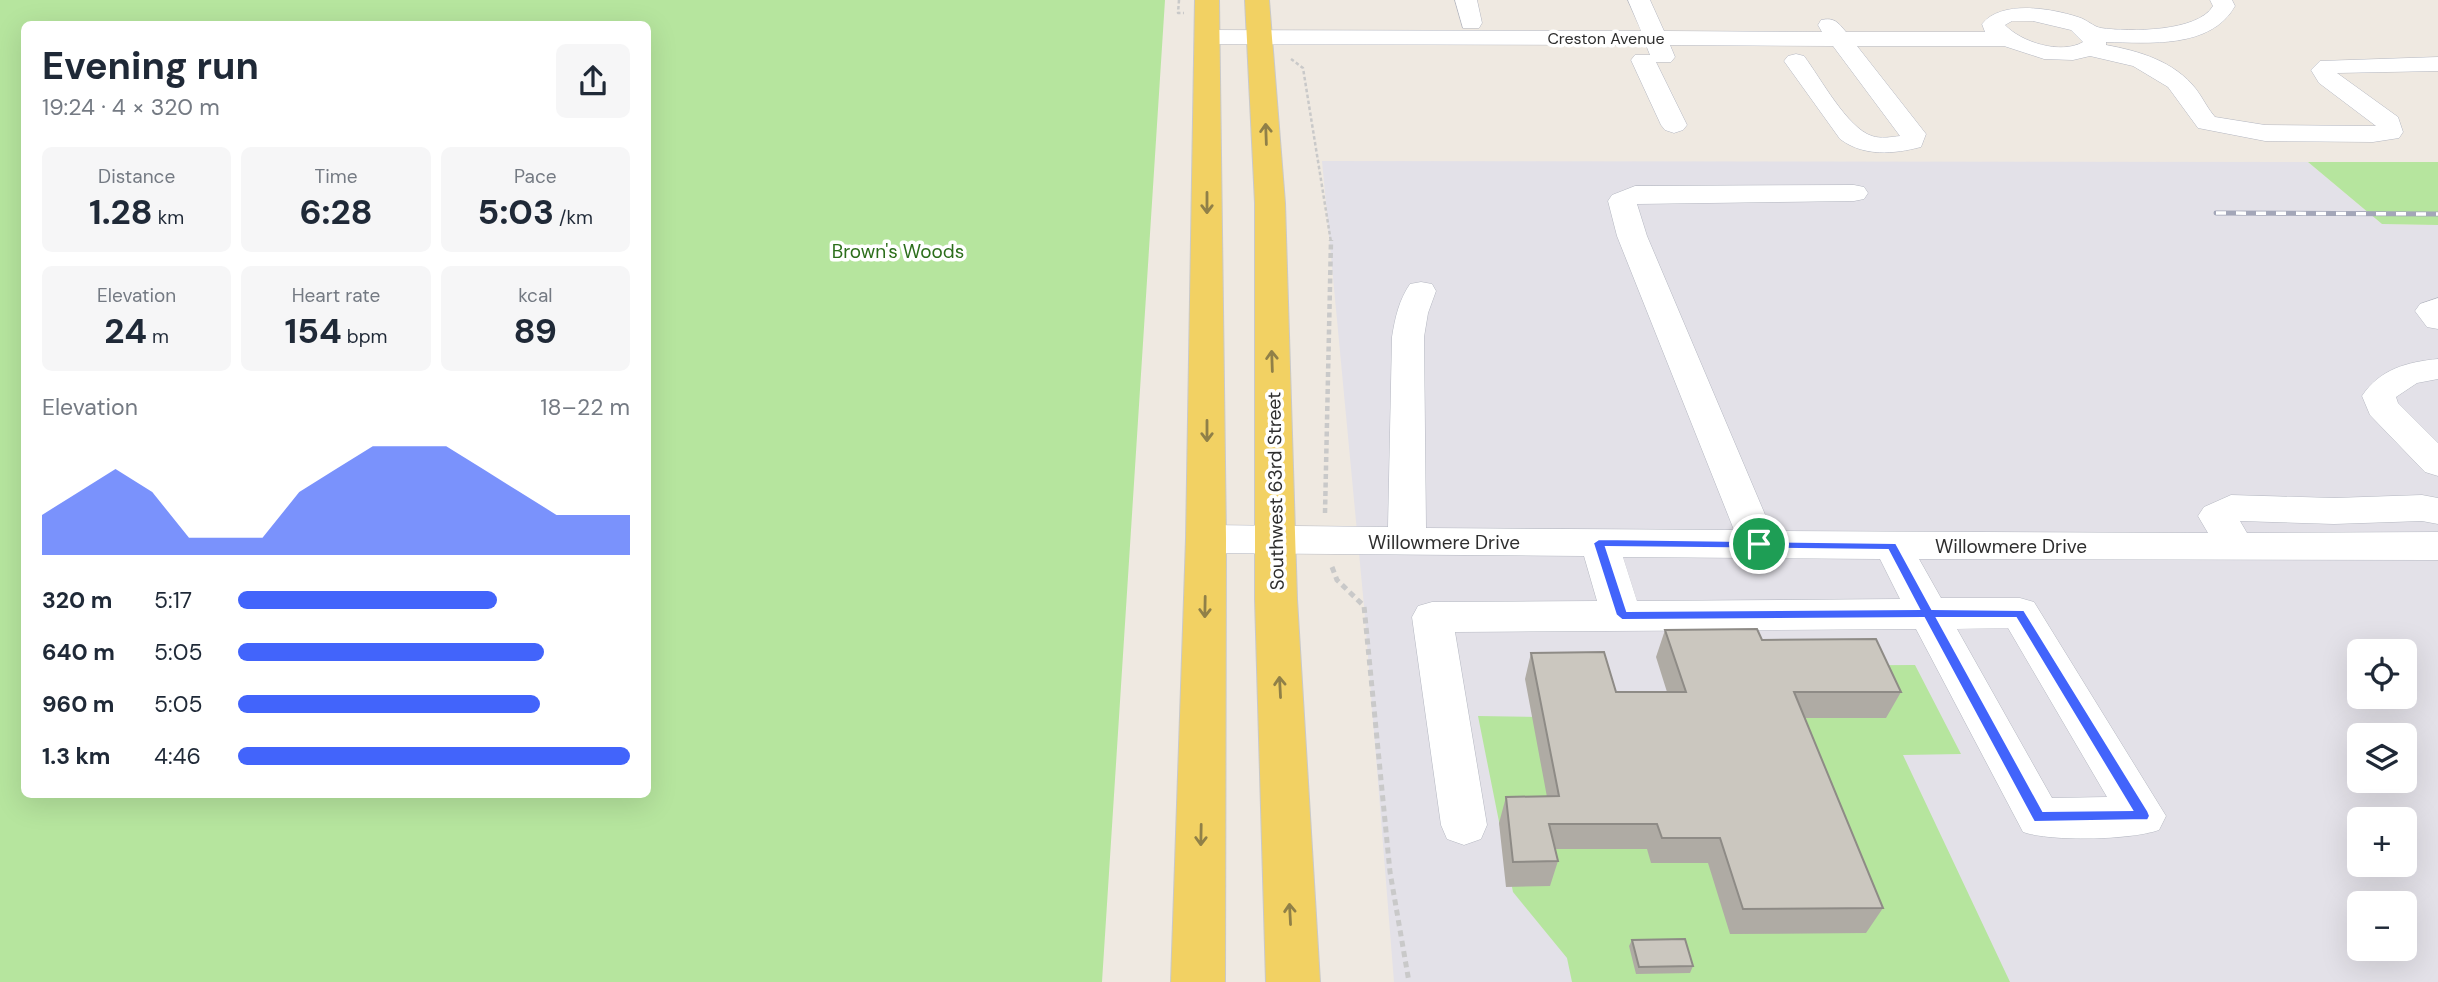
<!DOCTYPE html>
<meta charset="utf-8">
<style>
:root{--surface:#fff;--page:#f6f6f7;--text:#1f2937;--muted:#747a83;--accent:#4264fb}
body{margin:0;font-family:"DM Sans",sans-serif;background:var(--page);color:var(--text);height:100vh;display:flex;flex-direction:column;font-size:26px;white-space:nowrap}
*{box-sizing:border-box;margin:0}
p{font-size:23px;color:var(--muted)}
.icon{flex:none;width:38px;height:38px;fill:none;stroke:currentColor;stroke-width:2;stroke-linecap:round;stroke-linejoin:round}
.map{position:relative;flex:1;overflow:hidden}
.details{position:absolute;left:21px;top:21px;width:630px;height:777px;display:flex;flex-direction:column;background:var(--surface);border-radius:10px;box-shadow:0 7px 28px #0002}
.details>*{flex:none}
.buttons{position:absolute;left:2347px;top:639px;display:grid;gap:14px}
.buttons a{display:grid;place-items:center;width:70px;height:70px;border-radius:10px;background:var(--surface);box-shadow:0 7px 28px #0002;font-size:35px}
.pin{position:absolute;display:grid;place-items:center;width:60px;height:60px;color:#fff;margin:-30px;border:4px solid #fff;border-radius:50%;box-shadow:0 2px 7px #0007}
.round{display:grid;place-items:center;flex:none;width:74px;height:74px;border-radius:10px;background:var(--page)}
.head{display:flex;align-items:center;justify-content:space-between;height:119px;padding:0 21px}
h1{font-size:38px;font-weight:700;line-height:52px}
.stats{display:grid;grid-template-columns:repeat(3,1fr);gap:10px;height:119px;padding:7px 21px}
.stats div{display:grid;align-content:center;border-radius:10px;background:var(--page);text-align:center}
.stats b{font-size:35px;font-weight:700}
.stats small{font-size:19px;font-weight:400}
.stats p{font-size:19px}
.chart{height:196px;padding:14px 21px}
.chart p{display:flex;justify-content:space-between}
.chart svg{width:100%;height:126px;margin-top:7px;fill:var(--accent);opacity:.7}
ul{padding:0 21px;list-style:none;font-size:23px}
li{display:grid;grid-template-columns:112px 84px 1fr;align-items:center;height:52px}
li i{height:18px;border-radius:9px;background:var(--accent)}
.map>svg:first-child{display:block}
.industrial{fill:#e3e1e8;fill-rule:evenodd}
.green{fill:#b6e59e;fill-rule:evenodd}
.lines{fill:none;stroke-linecap:round;stroke-linejoin:round}
.minor-casing{stroke:#b4b7c1;stroke-width:1}
.major-casing{stroke:#c9c9c9;stroke-width:2}
.path-far2{stroke:#c9c9c9;stroke-width:2.5;stroke-dasharray:3.5 2.5;stroke-linecap:butt}
.path-far1{stroke:#c9c9c9;stroke-width:4.5;stroke-dasharray:5 3.5;stroke-linecap:butt}
.path{stroke:#c9c9c9;stroke-width:5;stroke-dasharray:6 4.5;stroke-linecap:butt}
.minor{fill:#fff;fill-rule:evenodd}
.major{fill:#f2d163;fill-rule:evenodd}
.rail-casing{stroke:#a3a6b8;stroke-width:5}
.rail{stroke:#fff;stroke-width:3.5;stroke-dasharray:10;stroke-linecap:butt}
.wall{fill:#afaba4}
.building{fill:#cbc7bf;stroke:#8e8b86;stroke-width:2}
.oneway{stroke:#908048}
.route{fill:#4264fb;stroke:#fff;stroke-width:2;fill-rule:evenodd}
.labels{text-anchor:middle;stroke-width:7;stroke-linejoin:round;paint-order:stroke}
.far-street-label{font-size:16px;fill:#2e2e2e;stroke:#fff}
.park-label{font-size:19px;fill:#2c6e1b;stroke:#fff}
.street-label{font-size:19px;fill:#2e2e2e;stroke:#fff}
</style>
<div class="map">
<svg width="2438" height="982" viewBox="0 0 2438 982">
<rect width="100%" height="100%" fill="#efe9e1"/>
<path class="industrial" d="M1322 161 2308 162 2382 224 2438 225V982H1394L1364 606ZM2359 651H2404V696H2359ZM2359 735H2404V780H2359ZM2359 819H2404V864H2359ZM2359 903H2404V948H2359Z"/>
<path class="green" d="M0 0H1165L1102 982H0ZM24 24H648V794H24Z
M2308 162H2438V225L2382 224Z
M1915 665 1961 754 1903 755 2010 982H1572L1567 958 1513 892 1478 716 1608 718 1751 666Z"/>
<g class="lines">
<defs>
<path id="minor" d="M1455 0H1477L1482 23 1479 28H1463Z
M1628 0H1650L1664 31 1822 32 1818 25 1821 20C1834 17 1838 22 1846 32H1985L1982 24C2001 0 2050 8 2078 17 2086 19 2094 27 2101 28 2129 32 2198 32 2213 6L2210 0H2232L2235 6C2211 49 2149 43 2106 42V45C2139 51 2174 61 2196 89 2203 98 2207 108 2215 117L2265 125 2376 126 2319 83 2311 70 2320 61 2438 57V71L2337 73 2398 117 2403 132 2399 138 2373 142 2265 141 2198 128 2168 87 2133 66 2090 56 2073 60 2044 59 2004 46H1857L1926 134 1921 147C1894 154 1864 157 1840 139L1784 61 1788 56 1796 54 1804 56C1820 77 1847 128 1872 136 1881 139 1891 137 1900 136L1833 46 1670 45 1675 57 1671 62H1656L1687 125 1683 130 1674 133 1665 130 1661 125 1631 60 1635 55H1650L1646 45 1207 44 1199 42 1195 37 1199 32 1207 30 1641 31ZM2033 21 2071 30 2083 42C2061 55 2021 42 2005 25L2012 21Z
M1854 185 1864 187 1868 193 1864 199 1854 201 1637 204 1647 236 1772 531 2208 533 2198 516 2204 507 2231 495 2334 498 2422 495 2438 498V524L2422 521 2334 524 2240 521 2247 533 2438 532V560L1919 559 1941 598H2020L2034 602 2166 816 2159 830C2131 840 2051 842 2023 832L1916 629 1455 632 1487 825 1481 839 1464 845 1447 839 1441 825 1412 617 1418 606 1432 602 1597 601 1584 556 1206 553 1193 549 1187 539 1193 529 1206 525 1388 527 1392 337C1395 318 1399 300 1410 284L1421 282 1432 284 1436 291 1428 313 1424 337 1426 528 1734 530 1617 236 1608 201 1612 195 1635 186ZM1623 557 1880 559 1900 599 1637 601ZM2008 628 2107 797 2052 798 1957 629Z
M2438 298V329L2427 327 2415 311 2420 304Z
M2438 359V379L2417 383 2396 397 2398 403 2438 443V476L2425 472 2370 415 2362 396C2380 369 2407 362 2438 359Z"/>
<path id="major" d="M1195 0H1219L1226 539 1225 982H1171L1186 539Z
M1245 0H1269L1285 203 1297 599 1320 982H1266L1255 599V203Z"/>
</defs>
<use href="#minor" class="minor-casing"/>
<use href="#major" class="major-casing"/>
<path class="path-far2" d="M1179 0 1178 13H1184
M1291 59 1303 68 1331 242"/>
<path class="path-far1" d="M1325 513 1331 240"/>
<path class="path" d="M1332 567 1337 580 1364 606 1390 872 1409 982"/>
<use href="#minor" class="minor"/>
<use href="#major" class="major"/>
<defs>
<path id="rail" d="M2216 213 2438 214"/>
</defs>
<use href="#rail" class="rail-casing"/>
<use href="#rail" class="rail"/>
</g>
<path class="wall" d="M1665 630 1762 640 1901 692 1886 718H1805L1883 908 1866 933 1730 934 1708 863H1651L1647 849H1555L1558 861 1550 886 1506 887 1499 823 1506 797H1547L1525 679 1531 653 1616 692H1667L1656 657Z
M1632 940 1693 966 1690 973 1636 974 1629 946Z"/>
<path class="building" d="M1757 629 1762 640 1876 639 1901 692H1794L1883 908 1743 909 1720 838H1662L1657 824H1549L1558 861 1513 862 1506 797 1559 796 1531 653 1604 652 1616 692H1686L1665 630Z
M1685 939 1693 966 1639 967 1632 940Z"/>
<defs><path id="oneway-shaft" d="M-6 0H5M1.5-3L5.5 0L1.5 3" fill="none" stroke-width="1.6" stroke-linecap="round" stroke-linejoin="round" transform="scale(1.75)"/></defs>
<g class="oneway">
<use href="#oneway-shaft" transform="translate(1266 134) rotate(-92)"/>
<use href="#oneway-shaft" transform="translate(1207 203) rotate(90)"/>
<use href="#oneway-shaft" transform="translate(1272 361) rotate(-92)"/>
<use href="#oneway-shaft" transform="translate(1207 431) rotate(90)"/>
<use href="#oneway-shaft" transform="translate(1205 607) rotate(91)"/>
<use href="#oneway-shaft" transform="translate(1280 687) rotate(-93)"/>
<use href="#oneway-shaft" transform="translate(1201 835) rotate(91)"/>
<use href="#oneway-shaft" transform="translate(1290 914) rotate(-93)"/>
</g>
<path class="route" d="M1599 539 1896 543 1932 609 2024 610 2148 811 2150 816 2148 820 2034 822 1924 618 1622 620 1616 615 1593 543ZM1606 547 1888 550 1919 609 1627 611ZM1937 618H2016L2132 810 2043 811Z"/>
<g class="labels">
<g class="far-street-label">
<text x="1606" y="44">Creston Avenue</text>
</g>
<g class="park-label">
<text x="898" y="258">Brown's Woods</text>
</g>
<g class="street-label">
<text transform="translate(1275 491) rotate(-91)" y="7">Southwest 63rd Street</text>
<text x="1444" y="549">Willowmere Drive</text>
<text x="2011" y="553">Willowmere Drive</text>
</g>
</g>
</svg>
<div class="buttons">
<a><svg class="icon" aria-label="locate" viewBox="0 0 24 24"><circle cx="12" cy="12" r="6"/><path d="M12 2v4M12 18v4M2 12h4M18 12h4"/></svg></a>
<a><svg class="icon" aria-label="layers" viewBox="0 0 24 24"><path d="M12 4l9 5-9 5-9-5zM3 14l9 5 9-5"/></svg></a>
<a>+</a>
<a>−</a>
</div>
<div class="pin" style="left:1759px;top:544px;background:#1e9e55"><svg class="icon" aria-label="arrive" viewBox="0 0 24 24"><path d="M6 21V4h12l-3 4 3 4H6"/></svg></div>
<section class="details">
<div class="head"><div><h1>Evening run</h1><p>19:24 · 4 × 320 m</p></div><a class="round"><svg class="icon" aria-label="share" viewBox="0 0 24 24"><path d="M12 15V3M7 8l5-5 5 5M5 13v7h14v-7"/></svg></a></div>
<div class="stats">
<div><p>Distance</p><b>1.28<small> km</small></b></div>
<div><p>Time</p><b>6:28</b></div>
<div><p>Pace</p><b>5:03<small> /km</small></b></div>
</div>
<div class="stats">
<div><p>Elevation</p><b>24<small> m</small></b></div>
<div><p>Heart rate</p><b>154<small> bpm</small></b></div>
<div><p>kcal</p><b>89</b></div>
</div>
<div class="chart"><p><span>Elevation</span>18–22 m</p>
<svg viewBox="0 0 160 44" preserveAspectRatio="none"><path d="M0 44V30L10 22L20 14L30 22L40 38L50 38L60 38L70 22L80 14L90 6L100 6L110 6L120 14L130 22L140 30L150 30L160 30V44z"/></svg>
</div>
<ul>
<li><b>320 m</b>5:17<i style="width:66%"></i></li>
<li><b>640 m</b>5:05<i style="width:78%"></i></li>
<li><b>960 m</b>5:05<i style="width:77%"></i></li>
<li><b>1.3 km</b>4:46<i style="width:100%"></i></li>
</ul>
</section>
</div>
